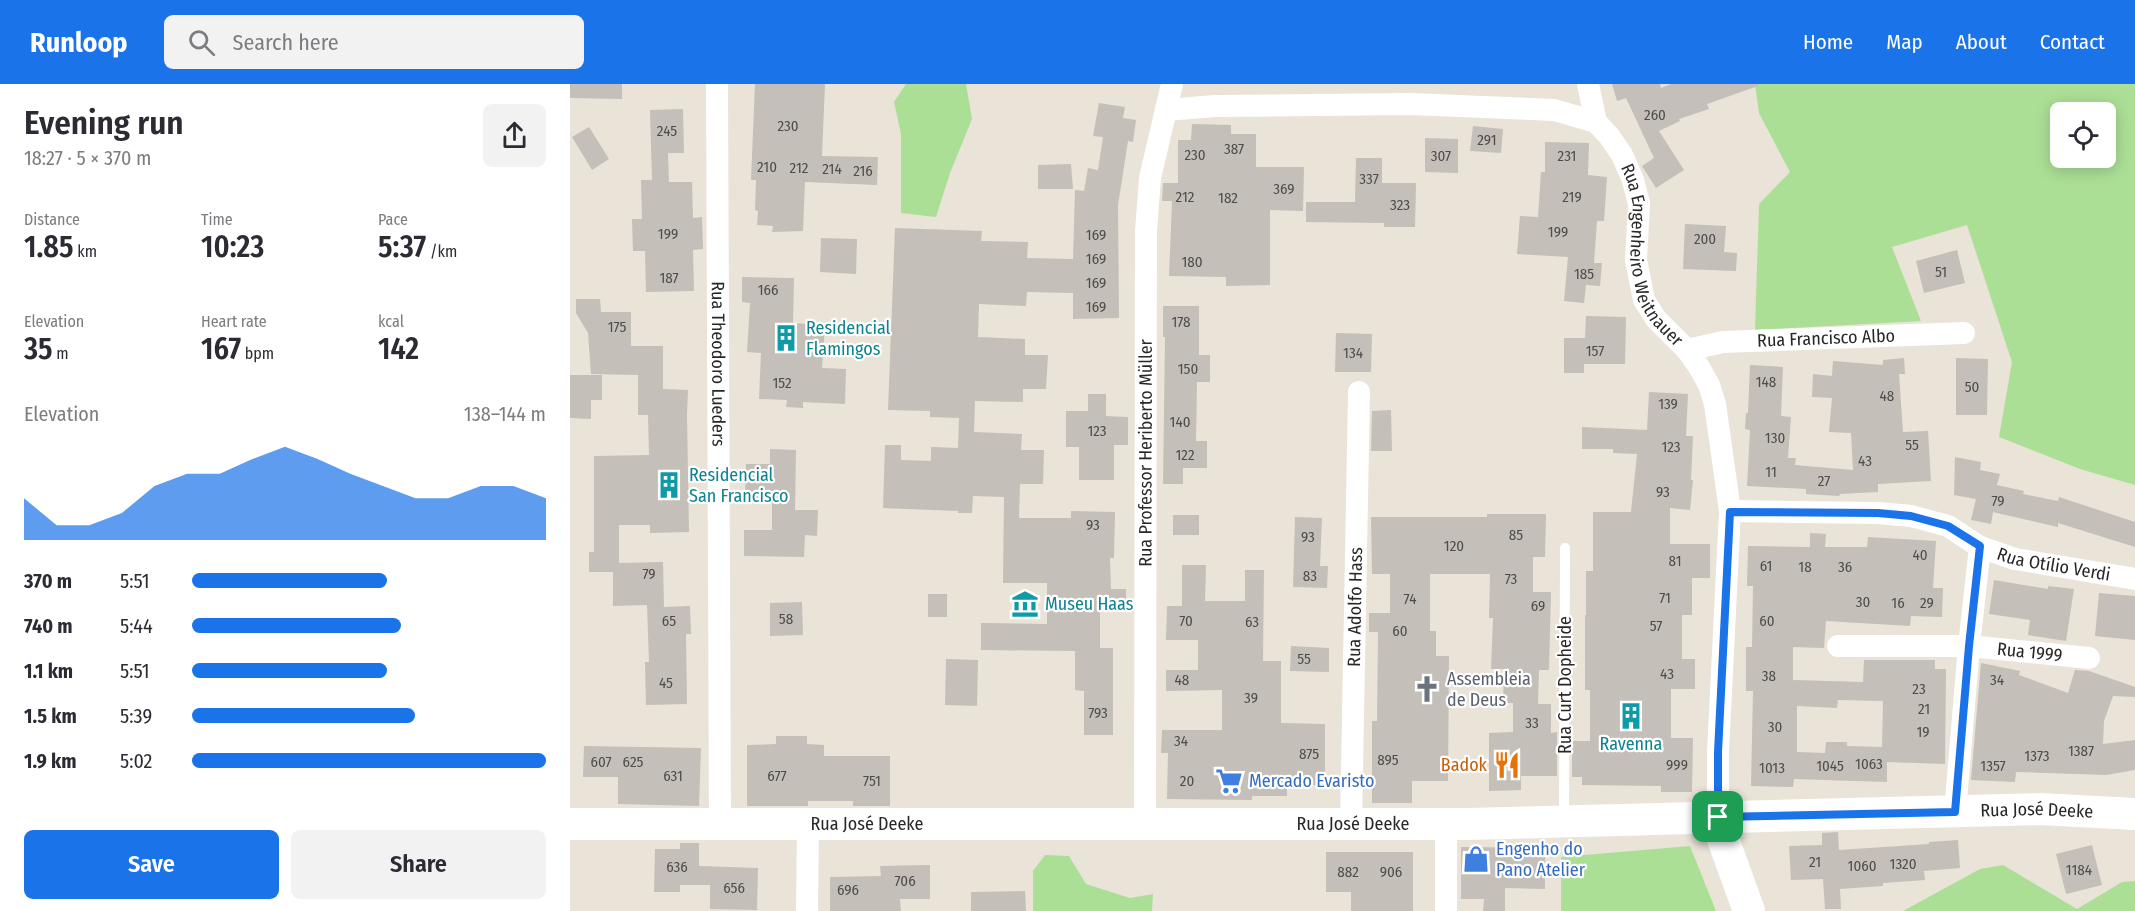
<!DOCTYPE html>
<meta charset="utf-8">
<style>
:root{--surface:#fff;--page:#f2f2f3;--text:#2b2b33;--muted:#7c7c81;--accent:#1a73e8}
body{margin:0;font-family:"Fira Sans Condensed",sans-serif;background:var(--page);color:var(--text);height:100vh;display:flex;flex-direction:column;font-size:22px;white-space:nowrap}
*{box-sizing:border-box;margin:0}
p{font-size:20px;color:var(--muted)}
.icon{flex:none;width:33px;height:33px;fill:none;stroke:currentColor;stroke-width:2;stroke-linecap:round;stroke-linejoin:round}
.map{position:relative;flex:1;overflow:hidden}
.details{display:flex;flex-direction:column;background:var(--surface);width:570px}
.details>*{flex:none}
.fabs{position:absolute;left:1480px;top:18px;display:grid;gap:12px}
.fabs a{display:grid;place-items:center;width:66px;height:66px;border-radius:9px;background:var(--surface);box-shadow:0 3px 15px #0003;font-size:30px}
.pin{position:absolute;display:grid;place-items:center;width:51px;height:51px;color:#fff;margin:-26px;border-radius:12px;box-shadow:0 3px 9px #0006}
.round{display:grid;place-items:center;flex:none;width:63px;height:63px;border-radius:9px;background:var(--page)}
.head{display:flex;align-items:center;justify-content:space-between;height:102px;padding:0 24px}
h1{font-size:33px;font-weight:600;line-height:45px}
.figures{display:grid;grid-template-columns:repeat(3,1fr);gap:9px;height:102px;padding:6px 24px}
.figures div{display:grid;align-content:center}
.figures b{font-size:30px;font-weight:600}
.figures small{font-size:16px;font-weight:400}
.figures p{font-size:16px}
.chart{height:168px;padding:12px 24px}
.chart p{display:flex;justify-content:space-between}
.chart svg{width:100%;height:108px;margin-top:6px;fill:var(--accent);opacity:.7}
.primary-button{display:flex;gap:12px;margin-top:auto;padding:12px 24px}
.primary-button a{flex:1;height:69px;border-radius:9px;background:var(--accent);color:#fff;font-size:24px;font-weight:600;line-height:69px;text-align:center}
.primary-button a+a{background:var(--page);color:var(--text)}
ul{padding:0 24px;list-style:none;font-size:20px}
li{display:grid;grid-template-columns:96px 72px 1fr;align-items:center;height:45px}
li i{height:15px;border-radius:8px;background:var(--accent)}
header{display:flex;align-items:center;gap:36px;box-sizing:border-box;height:84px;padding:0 30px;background:var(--accent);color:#fff}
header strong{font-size:28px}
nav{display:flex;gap:33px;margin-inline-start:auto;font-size:21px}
.search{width:420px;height:54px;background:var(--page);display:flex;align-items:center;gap:15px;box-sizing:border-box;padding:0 21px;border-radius:9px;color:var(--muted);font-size:22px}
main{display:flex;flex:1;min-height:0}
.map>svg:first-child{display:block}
.green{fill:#acdf96;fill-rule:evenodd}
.building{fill:#c4bfb8;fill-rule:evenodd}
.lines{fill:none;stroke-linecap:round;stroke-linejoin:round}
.lane{stroke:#fff;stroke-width:10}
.street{stroke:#fff;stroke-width:22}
.secondary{stroke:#fff;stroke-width:32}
.route-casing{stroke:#fff;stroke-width:12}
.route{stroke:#1a73e8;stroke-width:8}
.labels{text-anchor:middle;stroke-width:4.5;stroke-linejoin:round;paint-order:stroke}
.number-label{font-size:15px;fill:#4e4d4b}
.street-label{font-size:18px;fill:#272727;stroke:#fff}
.culture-label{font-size:18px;fill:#0d838f;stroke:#fff;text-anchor:start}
.worship-label{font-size:18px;fill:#5b616d;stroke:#fff;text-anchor:start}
.food-label{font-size:18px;fill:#c56008;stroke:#fff;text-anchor:end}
.shop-label{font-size:18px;fill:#366cbe;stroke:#fff;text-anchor:start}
</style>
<header>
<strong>Runloop</strong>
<div class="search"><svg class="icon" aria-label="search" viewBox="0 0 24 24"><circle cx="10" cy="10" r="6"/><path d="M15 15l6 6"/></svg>Search here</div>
<nav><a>Home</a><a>Map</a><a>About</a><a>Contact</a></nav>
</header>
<main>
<section class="details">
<div class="head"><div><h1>Evening run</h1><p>18:27 · 5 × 370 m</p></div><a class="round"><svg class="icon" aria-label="share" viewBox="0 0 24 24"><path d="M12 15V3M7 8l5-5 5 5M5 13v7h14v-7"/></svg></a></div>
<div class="figures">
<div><p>Distance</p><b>1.85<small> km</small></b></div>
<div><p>Time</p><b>10:23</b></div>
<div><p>Pace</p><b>5:37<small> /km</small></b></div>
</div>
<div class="figures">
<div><p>Elevation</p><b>35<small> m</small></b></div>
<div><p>Heart rate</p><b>167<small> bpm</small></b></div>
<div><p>kcal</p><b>142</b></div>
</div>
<div class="chart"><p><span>Elevation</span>138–144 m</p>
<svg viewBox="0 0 160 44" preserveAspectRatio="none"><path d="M0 44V27L10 38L20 38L30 33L40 22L50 17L60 17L70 11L80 6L90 11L100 17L110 22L120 27L130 27L140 22L150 22L160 27V44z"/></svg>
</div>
<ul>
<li><b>370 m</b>5:51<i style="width:55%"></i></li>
<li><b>740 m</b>5:44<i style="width:59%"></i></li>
<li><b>1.1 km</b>5:51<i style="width:55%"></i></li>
<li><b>1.5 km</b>5:39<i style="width:63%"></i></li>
<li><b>1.9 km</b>5:02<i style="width:100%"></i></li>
</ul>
<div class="primary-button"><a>Save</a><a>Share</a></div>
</section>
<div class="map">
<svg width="1565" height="827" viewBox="0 0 1565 827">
<rect width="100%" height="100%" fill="#e9e3d8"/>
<path class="green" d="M336 0H396L402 35 380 89 366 133 331 129V50L324 18Z
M1185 0H1565V401L1510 385 1429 353 1442 278 1397 141 1322 163 1351 237 1185 246 1189 120 1220 88 1189 29ZM1491 28H1536V74H1491Z
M1120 762 1146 827H991V773Z
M475 771 499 772 516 800 560 814 583 810 582 827H463V787Z
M1433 781 1507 825 1552 798 1565 797V827H1333L1410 785Z"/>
<path class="building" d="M0 0H52V15L0 14Z
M185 0H255L252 72 308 73 307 101 235 98 233 147 202 148 203 142 187 141 188 127 185 126 186 96H181Z
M1042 0H1090L1091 4 1101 0H1188V2L1137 20 1139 25 1109 35 1110 37 1089 47 1114 86 1086 104 1072 82 1084 74 1056 14 1047 17Z
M529 19 555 23 553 34 566 36 563 58 558 57 548 121 549 234 503 235V209L457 208 456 222 409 220 408 253 455 255V271H478L476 305H453V318L405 317 404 348 452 350 451 366H474L473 400H450L449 434H501V427L545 428 544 474H540L541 505H556V524H530V564H543V651H514V607L505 606V567L411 566V539L477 540V499H433L434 413 403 412 402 429H388V427L313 424 315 361H331V376L361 377V363L388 364 389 334 360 333V327L318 326 325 144 412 147 411 157 458 158 457 174 503 175 505 106 514 107 518 84 528 86 533 53 523 52Z
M113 25 114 69H98L99 98H122L123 134 132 133 133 165 123 166 124 207 76 208 75 167H63L62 135H72L71 96H82L80 26Z
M622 40 661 41V50H686V83H734L733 127 700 126V201L656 202V193L599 192 602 117H592L593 99H608V56H621Z
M903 42 933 45 931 69 900 67Z
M19 43 39 75 22 86 2 53Z
M855 54 888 55V89L855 88Z
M975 58 1019 59 1018 91 1037 93 1034 137H1027L1024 179H1032L1030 202 1016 201 1014 219 994 217 998 173 947 170 950 132 968 133 971 88H975Z
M786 74H812V99H846L845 143H814V139L736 138V118H785Z
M501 80 503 105H468V81Z
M1115 140 1156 142 1154 168 1167 169 1166 187 1113 185Z
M251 154 287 155 286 190 250 188Z
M1387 166 1395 199 1354 209 1346 177Z
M172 193 224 194 223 239 255 241 252 284 276 285 275 320 233 318V324L216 323 217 316 189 315 191 269 177 268 180 219 172 218Z
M6 215H30L31 228H61V262H93V305L118 306 117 331 119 448 80 449V441H49V479L93 478 94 523 120 522 121 550H116L117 620 76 621 75 578H79L77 521 43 522V488H19V468H24V372L79 371 78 331H68V291L21 290 18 249 6 229Z
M593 222H629V271H640V298H627L626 357H637V384H613V400H593L595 253H593Z
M1016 232 1056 233 1055 280H1014V289H994V254H1015Z
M766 249 802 250 801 288H765Z
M1334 274 1335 290H1329L1333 348 1358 347 1361 397 1308 400V408L1270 410 1269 412 1236 410V405L1177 402 1180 346 1175 345 1176 329H1178L1180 281 1213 283 1211 332 1221 333 1218 374H1226L1225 381 1283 386 1281 349 1259 348 1262 314 1242 313 1243 290 1262 292 1263 277 1313 281V276Z
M1386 274 1418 275 1417 331H1386Z
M0 291H32V316H21V335L0 334Z
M1079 308 1118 310 1116 352H1123L1121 396H1123L1120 426 1100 424V460H1140V494H1122V531H1112V575H1125V605H1101V654H1123L1122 708H1091V702L1012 701V693H1002V657H1020V606H1015V531H1016V487H1023V428H1061L1067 370 1043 369V365H1012V343L1077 346Z
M518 310H536V332L558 333V361H544V396H509V363H496V327H518Z
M821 326 822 367H801L802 327Z
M200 365 226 366 225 426H248L247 452 235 451 234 473 174 472V446H202V417L175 416 176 380H200Z
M1385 373 1411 378 1410 386 1430 390 1427 401 1454 407 1453 410 1488 417 1489 413 1565 438V463L1488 439V443L1423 428 1421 440 1401 436 1406 415 1384 411Z
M917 430H976L975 473H963V508H981L979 586H969L968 620H981V649L987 648V692H951V706L919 707V649L943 648V619H933L934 585H921L923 534H919L920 490H860V547H866V572H879L878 697H842V719H802V637H807L808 548H799V529H820V490H802L801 433H917Z
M603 431H629V451H603Z
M725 433 752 434 750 482H758L757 504 723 503Z
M1240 449 1256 450 1255 463H1297L1298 453 1366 457 1363 504H1373L1372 533 1341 532 1340 542 1256 537 1254 564 1223 563V596L1293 598 1294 576H1365V585H1376L1375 680 1317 678V698L1224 695 1223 703 1181 702 1183 607H1176V563H1182L1183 502H1177L1178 462 1240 463ZM1268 616 1313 617 1312 663 1277 662V658H1256L1255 669 1227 668V622L1267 624Z
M612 481H636L635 517H675V486H694L693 577H711V639L755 640V701H717V712H682V716L597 715 598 669H591L592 646H652V606L596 607V586H628V556H596L597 522H612Z
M1424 496 1478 505V502L1504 505 1496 557 1458 551 1460 536 1419 530Z
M1529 509 1565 512V556L1525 552Z
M358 510H377V533H358Z
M232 518 233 551 200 552V519Z
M721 562 759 564V588L720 587Z
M376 575 408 576 407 622 375 621Z
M1411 579 1450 587 1449 591 1498 609 1505 586 1519 587 1565 603V613L1543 612 1534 637 1533 660 1565 656V686L1536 691 1446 688 1445 698 1401 696Z
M206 652H237V660L254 661V672H320V722H283V717H238V722H177V661L206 660Z
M14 662 131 664 129 722 48 720V693H13Z
M1268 748 1269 766 1359 760V758L1388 756 1390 784 1354 787 1355 796 1313 799V802L1270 805 1271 825H1255L1253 795 1221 796 1219 762 1252 761V749Z
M110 759H129V782L188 784 187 826 140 825V801H110V808H84L85 765H110Z
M1522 761 1532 801 1496 810 1486 770Z
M891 763 975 764V805L935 804V827H913L914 815H891Z
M756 768H843V827H781V808H756Z
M360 781V815H330L331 827H260V793L311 792 310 782Z
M455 807 456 827H401V808Z"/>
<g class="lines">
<path class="lane" d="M994 734 995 464"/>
<g class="street">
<path id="s1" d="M147 0 150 741"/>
<path d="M1018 0 1026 38"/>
<path id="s2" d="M596 26 645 22 840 20 984 26 1026 38 1039 52 1052 71 1063 96 1069 120 1066 176 1074 216 1086 235 1117 266 1129 283 1139 301 1145 320 1160 427 1148 668V733"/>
<path id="s3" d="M1117 266 1153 258 1394 249"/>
<path id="s4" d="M1160 427 1308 429 1341 432 1378 442 1410 463 1445 475 1565 495"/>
<path id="s5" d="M1268 562H1399L1519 574"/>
<path d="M1385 728 1399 562 1410 463"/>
<path id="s6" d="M575 741 576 147 580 94 602 0"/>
<path id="s7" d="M781 741 789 308"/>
<path d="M237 827 238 741"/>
<path d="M876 827V740"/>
</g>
<g class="secondary">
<path d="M1148 733 1153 755 1179 827"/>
<path id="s8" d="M0 740H896L1469 725 1565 730"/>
</g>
</g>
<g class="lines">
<defs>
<path id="route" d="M1160 428 1308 429 1341 432 1378 442 1410 462 1399 562 1385 728 1148 733V668Z"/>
</defs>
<use href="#route" class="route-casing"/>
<use href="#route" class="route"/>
</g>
<defs>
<symbol id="building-bare" viewBox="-9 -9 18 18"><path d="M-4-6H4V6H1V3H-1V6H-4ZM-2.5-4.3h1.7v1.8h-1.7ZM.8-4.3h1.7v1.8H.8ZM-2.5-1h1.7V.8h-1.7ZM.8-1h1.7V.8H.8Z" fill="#0f9aa8" stroke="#fff" stroke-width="2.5" paint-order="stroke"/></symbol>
<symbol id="museum-bare" viewBox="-9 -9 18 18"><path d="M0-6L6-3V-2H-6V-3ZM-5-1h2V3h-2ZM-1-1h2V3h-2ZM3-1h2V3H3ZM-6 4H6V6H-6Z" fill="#0f9aa8" stroke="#fff" stroke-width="2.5" paint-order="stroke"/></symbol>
<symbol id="church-bare" viewBox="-9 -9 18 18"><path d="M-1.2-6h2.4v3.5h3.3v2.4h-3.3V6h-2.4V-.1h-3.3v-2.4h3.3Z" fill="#6b7280" stroke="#fff" stroke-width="2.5" paint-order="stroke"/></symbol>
<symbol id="restaurant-bare" viewBox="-9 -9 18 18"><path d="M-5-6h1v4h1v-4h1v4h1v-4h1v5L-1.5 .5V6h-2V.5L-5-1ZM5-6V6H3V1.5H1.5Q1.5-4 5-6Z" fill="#e8710a" stroke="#fff" stroke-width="2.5" paint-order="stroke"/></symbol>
<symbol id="supermarket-bare" viewBox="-9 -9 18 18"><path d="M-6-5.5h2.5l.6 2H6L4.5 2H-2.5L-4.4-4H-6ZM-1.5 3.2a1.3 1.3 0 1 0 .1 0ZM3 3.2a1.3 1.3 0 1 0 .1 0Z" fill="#3f7fe0" stroke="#fff" stroke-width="2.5" paint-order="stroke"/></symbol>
<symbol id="shop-bare" viewBox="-9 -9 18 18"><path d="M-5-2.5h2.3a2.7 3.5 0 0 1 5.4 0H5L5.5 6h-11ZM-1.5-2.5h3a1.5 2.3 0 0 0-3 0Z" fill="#3f7fe0" stroke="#fff" stroke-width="2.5" paint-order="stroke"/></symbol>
</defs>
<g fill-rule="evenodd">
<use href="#building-bare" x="197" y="235" width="38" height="38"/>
<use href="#building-bare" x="80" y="382" width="38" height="38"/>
<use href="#museum-bare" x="436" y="501" width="38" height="38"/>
<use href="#church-bare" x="838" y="586" width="38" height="38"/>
<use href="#building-bare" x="1042" y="613" width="38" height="38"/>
<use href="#restaurant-bare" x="918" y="662" width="38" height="38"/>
<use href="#supermarket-bare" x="640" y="678" width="38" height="38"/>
<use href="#shop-bare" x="887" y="756" width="38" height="38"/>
</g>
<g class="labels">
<g class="number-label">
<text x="1085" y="36">260</text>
<text x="218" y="47">230</text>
<text x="97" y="52">245</text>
<text x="917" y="61">291</text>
<text x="664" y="70">387</text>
<text x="625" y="76">230</text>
<text x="871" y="77">307</text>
<text x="997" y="77">231</text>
<text x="197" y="88">210</text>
<text x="229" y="89">212</text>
<text x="262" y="90">214</text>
<text x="293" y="92">216</text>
<text x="799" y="100">337</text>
<text x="714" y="110">369</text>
<text x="615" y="118">212</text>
<text x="1002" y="118">219</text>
<text x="658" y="119">182</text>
<text x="830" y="126">323</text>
<text x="988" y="153">199</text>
<text x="98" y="155">199</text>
<text x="526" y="156">169</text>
<text x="1135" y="160">200</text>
<text x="526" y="180">169</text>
<text x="622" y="183">180</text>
<text x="1371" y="193">51</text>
<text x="1014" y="195">185</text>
<text x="99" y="199">187</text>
<text x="526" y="204">169</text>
<text x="198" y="211">166</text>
<text x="526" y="228">169</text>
<text x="611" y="243">178</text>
<text x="47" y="248">175</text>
<text x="1025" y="272">157</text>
<text x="783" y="274">134</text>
<text x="618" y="290">150</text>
<text x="1196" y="303">148</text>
<text x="212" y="304">152</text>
<text x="1402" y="308">50</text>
<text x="1317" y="317">48</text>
<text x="1098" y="325">139</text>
<text x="610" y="343">140</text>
<text x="527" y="352">123</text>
<text x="1205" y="359">130</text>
<text x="1342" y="366">55</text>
<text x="1101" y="368">123</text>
<text x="615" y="376">122</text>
<text x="1295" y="382">43</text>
<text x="1201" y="393">11</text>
<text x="1254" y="402">27</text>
<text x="1093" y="413">93</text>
<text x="1428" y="422">79</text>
<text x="523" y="446">93</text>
<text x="946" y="456">85</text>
<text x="738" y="458">93</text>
<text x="884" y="467">120</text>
<text x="1350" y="476">40</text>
<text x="1105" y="482">81</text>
<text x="1196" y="487">61</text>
<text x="1235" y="488">18</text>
<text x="1275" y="488">36</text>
<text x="79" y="495">79</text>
<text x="740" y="497">83</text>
<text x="941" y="500">73</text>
<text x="1095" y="519">71</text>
<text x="840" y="520">74</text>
<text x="1293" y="523">30</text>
<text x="1328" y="524">16</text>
<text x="1357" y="524">29</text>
<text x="968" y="527">69</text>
<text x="216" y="540">58</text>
<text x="99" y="542">65</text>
<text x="616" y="542">70</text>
<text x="1197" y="542">60</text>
<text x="682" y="543">63</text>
<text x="1086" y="547">57</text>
<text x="830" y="552">60</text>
<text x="734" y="580">55</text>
<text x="1097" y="595">43</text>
<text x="1199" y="597">38</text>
<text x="612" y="601">48</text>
<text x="1427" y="601">34</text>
<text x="96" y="604">45</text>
<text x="1349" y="610">23</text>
<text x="681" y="619">39</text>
<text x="1354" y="630">21</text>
<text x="528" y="634">793</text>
<text x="962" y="644">33</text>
<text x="1205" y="648">30</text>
<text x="1353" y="653">19</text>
<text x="611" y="662">34</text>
<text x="1511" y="672">1387</text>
<text x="739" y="675">875</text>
<text x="1467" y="677">1373</text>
<text x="818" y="681">895</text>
<text x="31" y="683">607</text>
<text x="63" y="683">625</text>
<text x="1299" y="685">1063</text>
<text x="1107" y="686">999</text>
<text x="1260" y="687">1045</text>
<text x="1423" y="687">1357</text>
<text x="1202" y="689">1013</text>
<text x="103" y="697">631</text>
<text x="207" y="697">677</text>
<text x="302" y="702">751</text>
<text x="617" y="702">20</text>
<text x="1245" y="783">21</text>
<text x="1333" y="785">1320</text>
<text x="1292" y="787">1060</text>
<text x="107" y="788">636</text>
<text x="1509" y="791">1184</text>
<text x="778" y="793">882</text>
<text x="821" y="793">906</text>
<text x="335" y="802">706</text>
<text x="164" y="809">656</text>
<text x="278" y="811">696</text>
</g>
<g class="street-label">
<text dy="6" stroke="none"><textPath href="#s2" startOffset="582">Rua Engenheiro Weitnauer</textPath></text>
<text dy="6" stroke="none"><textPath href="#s3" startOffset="140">Rua Francisco Albo</textPath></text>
<text dy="6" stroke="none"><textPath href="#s1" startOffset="280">Rua Theodoro Lueders</textPath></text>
<text dy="6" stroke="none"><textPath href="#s6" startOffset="372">Rua Professor Heriberto Müller</textPath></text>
<text dy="6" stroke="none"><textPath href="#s4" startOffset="334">Rua Otílio Verdi</textPath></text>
<text dy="6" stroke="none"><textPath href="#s7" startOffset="218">Rua Adolfo Hass</textPath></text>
<text dy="6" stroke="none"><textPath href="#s5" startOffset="192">Rua 1999</textPath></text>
<text transform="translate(995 601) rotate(-90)" y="6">Rua Curt Dopheide</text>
<text dy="6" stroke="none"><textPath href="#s8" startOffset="1467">Rua José Deeke</textPath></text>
<text dy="6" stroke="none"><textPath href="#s8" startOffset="297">Rua José Deeke</textPath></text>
<text dy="6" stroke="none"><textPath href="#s8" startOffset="783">Rua José Deeke</textPath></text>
</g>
<g class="culture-label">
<text x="236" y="250">Residencial<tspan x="236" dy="21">Flamingos</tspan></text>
<text x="119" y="397">Residencial<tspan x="119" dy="21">San Francisco</tspan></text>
<text x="475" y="526">Museu Haas</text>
<text x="1061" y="666" text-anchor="middle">Ravenna</text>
</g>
<g class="worship-label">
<text x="877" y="601">Assembleia<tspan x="877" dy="21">de Deus</tspan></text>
</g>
<g class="food-label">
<text x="917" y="687">Badok</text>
</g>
<g class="shop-label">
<text x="679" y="703">Mercado Evaristo</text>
<text x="926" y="771">Engenho do<tspan x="926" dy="21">Pano Atelier</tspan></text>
</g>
</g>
</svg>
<div class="fabs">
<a><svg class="icon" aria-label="locate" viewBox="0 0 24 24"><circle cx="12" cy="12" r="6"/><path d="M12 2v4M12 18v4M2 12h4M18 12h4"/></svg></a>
</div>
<div class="pin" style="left:1148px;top:733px;background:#1e9e55"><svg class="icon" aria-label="arrive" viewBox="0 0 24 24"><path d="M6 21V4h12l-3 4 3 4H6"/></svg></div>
</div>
</main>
